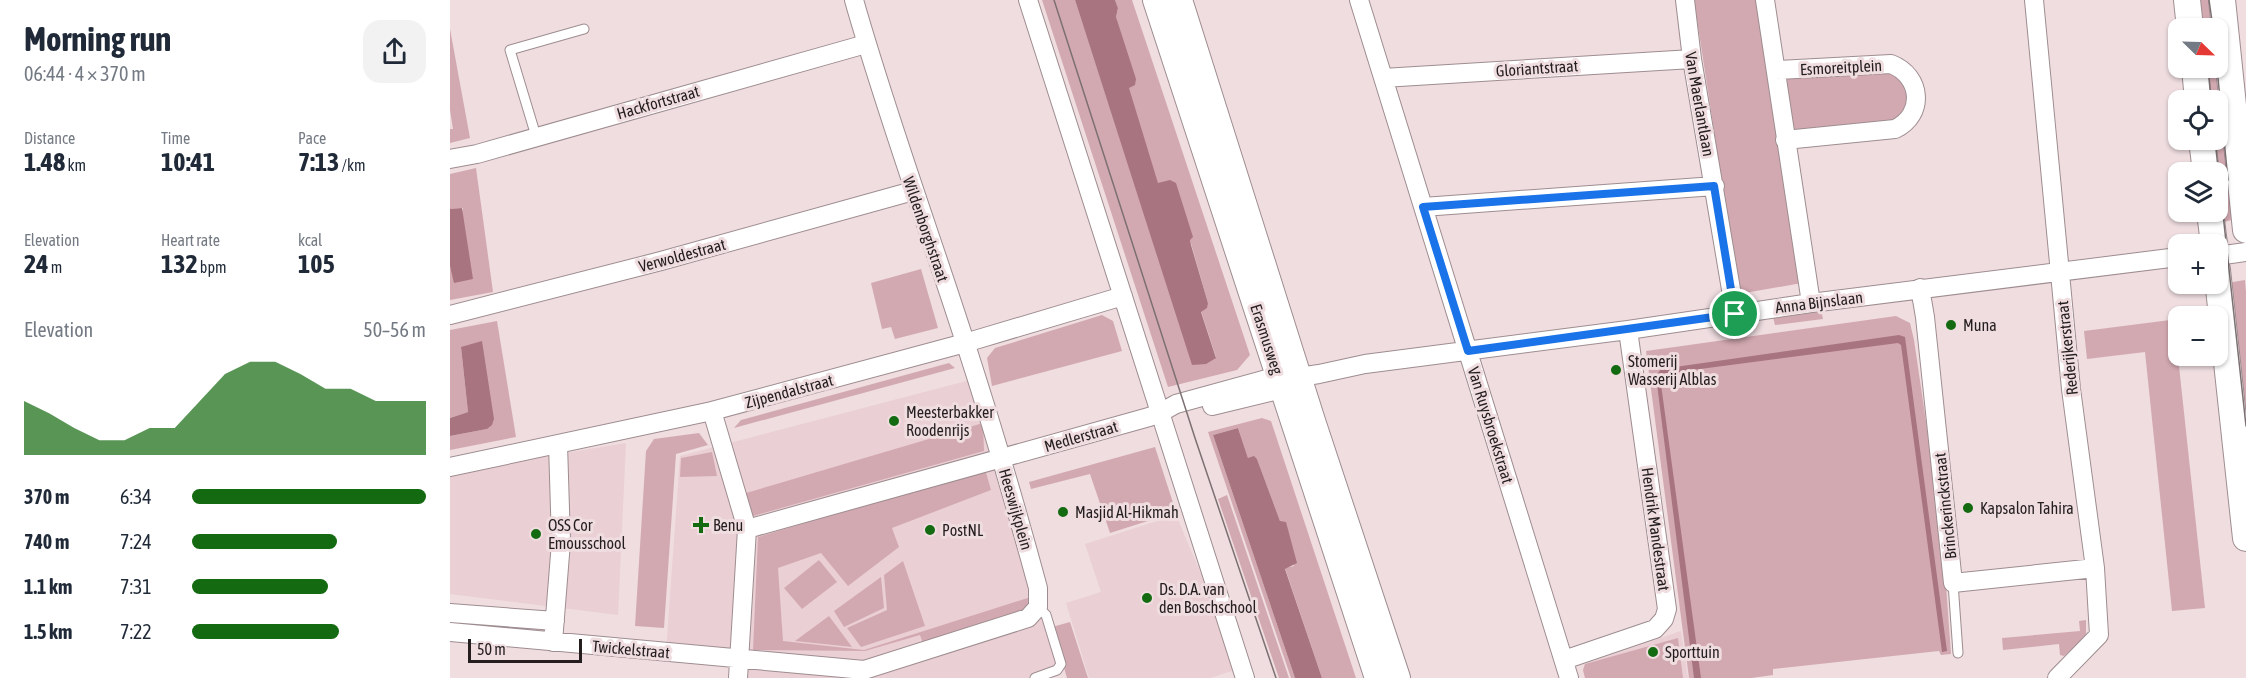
<!DOCTYPE html>
<meta charset="utf-8">
<style>
:root{--surface:#fff;--page:#f2f2f3;--text:#1f2937;--muted:#747a83;--accent:#146a10}
body{margin:0;font-family:"Asap Condensed",sans-serif;background:var(--page);color:var(--text);height:100vh;display:flex;flex-direction:column;font-size:22px;white-space:nowrap}
*{box-sizing:border-box;margin:0}
p{font-size:20px;color:var(--muted)}
.icon{flex:none;width:33px;height:33px;fill:none;stroke:currentColor;stroke-width:2;stroke-linecap:round;stroke-linejoin:round}
.map{position:relative;flex:1;overflow:hidden}
.details{display:flex;flex-direction:column;background:var(--surface);width:450px}
.details>*{flex:none}
.needle{width:39px;rotate:113deg}
.fabs{position:absolute;left:1718px;top:18px;display:grid;gap:12px}
.fabs a{display:grid;place-items:center;width:60px;height:60px;border-radius:12px;background:var(--surface);box-shadow:0 2px 4px #0004;font-size:30px}
.scale{position:absolute;left:18px;bottom:15px;width:114px;box-sizing:border-box;padding-left:6px;border:3px solid #241e1f;border-top:0;font-size:16px;line-height:21px;white-space:nowrap;color:#241e1f;-webkit-text-stroke:4px #efdde0;paint-order:stroke}
.pin{position:absolute;display:grid;place-items:center;width:51px;height:51px;color:#fff;margin:-26px;border:3px solid #fff;border-radius:50%;box-shadow:0 2px 6px #0007}
.round{display:grid;place-items:center;flex:none;width:63px;height:63px;border-radius:18px;background:var(--page)}
.headline{display:flex;align-items:center;justify-content:space-between;height:102px;padding:0 24px}
h1{font-size:33px;font-weight:700;line-height:45px}
.metrics{display:grid;grid-template-columns:repeat(3,1fr);gap:9px;height:102px;padding:6px 24px}
.metrics div{display:grid;align-content:center}
.metrics b{font-size:26px;font-weight:700}
.metrics small{font-size:16px;font-weight:400}
.metrics p{font-size:16px}
.chart{height:168px;padding:12px 24px}
.chart p{display:flex;justify-content:space-between}
.chart svg{width:100%;height:108px;margin-top:6px;fill:var(--accent);opacity:.7}
ul{padding:0 24px;list-style:none;font-size:20px}
li{display:grid;grid-template-columns:96px 72px 1fr;align-items:center;height:45px}
li i{height:15px;border-radius:8px;background:var(--accent)}
main{display:flex;flex:1;min-height:0}
.map>svg:first-child{display:block}
.built{fill:#eacfd4}
.green{fill:#d3a9b1}
.water{fill:#a8747f}
.lines{fill:none;stroke-linecap:round;stroke-linejoin:round}
.lane-casing{stroke:#9e8d90;stroke-width:11}
.street-casing{stroke:#9e8d90;stroke-width:20}
.secondary-casing{stroke:#9e8d90;stroke-width:28}
.lane{stroke:#fff;stroke-width:9}
.street{stroke:#fff;stroke-width:18}
.secondary{stroke:#fff;stroke-width:26}
.tram{stroke:#7c7072;stroke-width:1.5}
.route-casing{stroke:#fff;stroke-width:12}
.route{stroke:#1a73e8;stroke-width:8}
.poi-dot{fill:#146a10;stroke:#efdde0;stroke-width:2}
.labels{text-anchor:middle;stroke-width:6;stroke-linejoin:round;paint-order:stroke}
.street-label{font-size:16px;fill:#241e1f;stroke:#efdde0}
.poi-label{font-size:16px;fill:#241e1f;stroke:#efdde0;text-anchor:start}
</style>
<main>
<section class="details">
<div class="headline"><div><h1>Morning run</h1><p>06:44 · 4 × 370 m</p></div><a class="round"><svg class="icon" aria-label="share" viewBox="0 0 24 24"><path d="M12 15V3M7 8l5-5 5 5M5 13v7h14v-7"/></svg></a></div>
<div class="metrics">
<div><p>Distance</p><b>1.48<small> km</small></b></div>
<div><p>Time</p><b>10:41</b></div>
<div><p>Pace</p><b>7:13<small> /km</small></b></div>
</div>
<div class="metrics">
<div><p>Elevation</p><b>24<small> m</small></b></div>
<div><p>Heart rate</p><b>132<small> bpm</small></b></div>
<div><p>kcal</p><b>105</b></div>
</div>
<div class="chart"><p><span>Elevation</span>50–56 m</p>
<svg viewBox="0 0 160 44" preserveAspectRatio="none"><path d="M0 44V22L10 27L20 33L30 38L40 38L50 33L60 33L70 22L80 11L90 6L100 6L110 11L120 17L130 17L140 22L150 22L160 22V44z"/></svg>
</div>
<ul>
<li><b>370 m</b>6:34<i style="width:100%"></i></li>
<li><b>740 m</b>7:24<i style="width:62%"></i></li>
<li><b>1.1 km</b>7:31<i style="width:58%"></i></li>
<li><b>1.5 km</b>7:22<i style="width:63%"></i></li>
</ul>
</section>
<div class="map">
<svg width="1796" height="678" viewBox="0 0 1796 678">
<rect width="100%" height="100%" fill="#efdde0"/>
<path class="built" d="M524 379 611 670 588 678H290L291 661 216 652 230 456Z
M176 443 168 615 0 594V475L79 459Z
M726 515 791 668 760 678H639L616 603 651 592 635 544Z
M1231 631 1238 678H1135L1133 670 1135 664Z"/>
<path class="green" d="M592 0H625L743 365 766 357 751 311 758 303 740 240 708 184 678 88 666 17 668 8 665 0H682L800 355 787 370 718 387Z
M1244 0H1310L1321 79 1441 67 1461 85 1453 122 1329 135 1352 283 1289 294Z
M1743 0H1767L1785 219 1767 224V172L1758 140H1767V100H1754L1750 68H1767V28H1746Z
M0 29 20 138 0 143V129H3L0 110Z
M26 168 43 292 0 300V266V270L13 208 0 209V174Z
M471 269 488 328 445 339 441 327 432 329 421 283Z
M1795 280 1796 292V507L1777 283Z
M1371 310 1373 319 1325 325 1323 317Z
M652 315 663 321 672 351 542 386 537 358 545 348Z
M1446 316 1460 323 1464 340 1492 530 1501 654 1491 655 1489 651 1323 669V675L1301 678H1239L1196 351Z
M1728 319V338H1726L1755 608 1722 611 1695 352 1637 359 1634 331Z
M47 321 66 437 0 450V436L37 429 11 347 18 412 0 418V330Z
M499 363 505 368 284 428 291 420Z
M812 418 821 421 906 678H872L835 568 844 566 830 521 807 459 798 458 788 428 763 435 845 678H841L758 432Z
M533 423 534 451 303 516 296 493Z
M249 433 258 445 226 454 214 628 185 626 196 451 204 439Z
M705 447 726 512 660 533 640 474 581 489 579 482Z
M262 452 267 476 230 477 231 458Z
M535 469 541 490 442 528 449 547 398 586 371 553 328 568 333 641 414 650 587 595 588 610 474 646 470 635 415 651 303 650 308 537Z
M777 495 839 678H829L768 499Z
M369 560 387 582 352 609 334 588Z
M453 561 475 626 411 647 397 628 437 610 434 575Z
M431 577 434 608 394 627 384 611Z
M379 616 402 647 345 641Z
M1636 620V636L1614 656 1610 655 1609 644 1553 650 1552 638 1630 631 1629 621Z
M620 622 638 678H617L602 627Z
M1228 638 1233 678H1135L1133 670 1135 664Z"/>
<path class="water" d="M625 0H665L668 8 666 17 686 79 685 85 679 88 708 183 720 180 726 183 743 237 740 240 741 245 758 303 757 308 751 312 766 358 756 364 742 365Z
M12 208 23 279 4 283 0 266V209Z
M1449 335 1455 337 1497 651 1492 652 1451 345 1448 343 1212 374 1210 377 1251 678H1244L1206 376 1211 369Z
M32 341 44 419 42 425 37 429 0 436V418L18 412 11 347Z
M788 428 798 458 804 456 807 459 830 521 836 522 847 563 835 569 872 678H845L763 435Z"/>
<g class="lines">
<defs>
<path id="lane" d="M86 136 60 50 134 29
M1503 583 1508 653
M585 678 607 670 611 664 596 615 588 607"/>
<path id="street" d="M578 0 795 678
M909 0 1119 678
M1235 0 1242 59 1285 313
M1315 0 1361 303
M1584 0 1621 389 1645 568 1649 635 1607 678
M1326 70 1441 64C1472 76 1475 115 1445 129L1335 140
M933 78 1242 59
M0 159 27 154 416 44
M973 207 1265 186
M1767 256 1796 252
M1470 288 1475 317 1503 583 1645 568
M0 315 211 261 463 191
M762 406 832 389 841 382
M262 411 297 529
M0 467 262 411 515 343 673 296
M0 613 105 621
M0 632 414 670 578 618 588 607V588C566 507 542 425 516 345 479 230 437 116 404 0
M103 642 111 542 108 444
M1114 660 1205 629 1214 619 1217 609 1178 330
M288 678 297 529 699 417 710 413 726 404 828 376 849 377 869 374 915 364 1178 330 1361 303 1728 257"/>
<path id="secondary" d="M706 0 928 678
M729 0 862 421 947 678
M1737 0 1740 28
M1772 0 1796 230
M1745 68 1748 100
M1752 140 1756 172
M1760 212 1764 244
M1767 270 1796 538"/>
</defs>
<use href="#lane" class="lane-casing"/>
<use href="#street" class="street-casing"/>
<use href="#secondary" class="secondary-casing"/>
<use href="#lane" class="lane"/>
<use href="#street" class="street"/>
<use href="#secondary" class="secondary"/>
<path class="tram" d="M604 0 745 438 826 678
M1759 0 1763 28
M1758 68 1761 100
M1767 68 1778 180
M1765 140 1796 426"/>
</g>
<g class="lines">
<defs>
<path id="route" d="M1264 186 1285 314 1018 351 973 207Z"/>
</defs>
<use href="#route" class="route-casing"/>
<use href="#route" class="route"/>
</g>
<g class="poi-dot">
<circle cx="1501" cy="325" r="6"/>
<circle cx="1166" cy="370" r="6"/>
<circle cx="444" cy="421" r="6"/>
<circle cx="1518" cy="508" r="6"/>
<circle cx="613" cy="512" r="6"/>
<path d="M248 516h6v6h6v6h-6v6h-6v-6h-6v-6h6z"/>
<circle cx="480" cy="530" r="6"/>
<circle cx="86" cy="534" r="6"/>
<circle cx="697" cy="598" r="6"/>
<circle cx="1203" cy="652" r="6"/>
</g>
<g class="labels">
<g class="street-label">
<text transform="translate(1391 67) rotate(-3)" y="6">Esmoreitplein</text>
<text transform="translate(1087 68) rotate(-4)" y="6">Gloriantstraat</text>
<text transform="translate(208 102) rotate(-16)" y="6">Hackfortstraat</text>
<text transform="translate(1250 104) rotate(80)" y="6">Van Maerlantlaan</text>
<text transform="translate(476 229) rotate(71)" y="6">Wildenborghstraat</text>
<text transform="translate(232 255) rotate(-15)" y="6">Verwoldestraat</text>
<text transform="translate(1369 302) rotate(-7)" y="6">Anna Bijnslaan</text>
<text transform="translate(817 339) rotate(72)" y="6">Erasmusweg</text>
<text transform="translate(1617 348) rotate(-96)" y="6">Rederijkerstraat</text>
<text transform="translate(339 391) rotate(-15)" y="6">Zijpendalstraat</text>
<text transform="translate(1041 425) rotate(73)" y="6">Van Ruysbroekstraat</text>
<text transform="translate(631 436) rotate(-16)" y="6">Medlerstraat</text>
<text transform="translate(1495 506) rotate(-96)" y="6">Brinckerinckstraat</text>
<text transform="translate(566 509) rotate(74)" y="6">Heeswijkplein</text>
<text transform="translate(1206 529) rotate(82)" y="6">Hendrik Mandestraat</text>
<text transform="translate(181 649) rotate(5)" y="6">Twickelstraat</text>
</g>
<g class="poi-label">
<text x="1513" y="331">Muna</text>
<text x="1178" y="367">Stomerij<tspan x="1178" dy="18">Wasserij Alblas</tspan></text>
<text x="456" y="418">Meesterbakker<tspan x="456" dy="18">Roodenrijs</tspan></text>
<text x="1530" y="514">Kapsalon Tahira</text>
<text x="625" y="518">Masjid Al-Hikmah</text>
<text x="98" y="531">OSS Cor<tspan x="98" dy="18">Emousschool</tspan></text>
<text x="263" y="531">Benu</text>
<text x="492" y="536">PostNL</text>
<text x="709" y="595">Ds. D.A. van<tspan x="709" dy="18">den Boschschool</tspan></text>
<text x="1215" y="658">Sporttuin</text>
</g>
</g>
</svg>
<div class="fabs">
<a><svg class="needle" viewBox="-14 -14 28 28"><path d="M0-13l5 13h-10z" fill="#e53935"/><path d="M0 13l5-13h-10z" fill="#747a83"/></svg></a>
<a><svg class="icon" aria-label="locate" viewBox="0 0 24 24"><circle cx="12" cy="12" r="6"/><path d="M12 2v4M12 18v4M2 12h4M18 12h4"/></svg></a>
<a><svg class="icon" aria-label="layers" viewBox="0 0 24 24"><path d="M12 4l9 5-9 5-9-5zM3 14l9 5 9-5"/></svg></a>
<a>+</a>
<a>−</a>
</div>
<div class="scale">50 m</div>
<div class="pin" style="left:1285px;top:314px;background:#1e9e55"><svg class="icon" aria-label="arrive" viewBox="0 0 24 24"><path d="M6 21V4h12l-3 4 3 4H6"/></svg></div>
</div>
</main>
